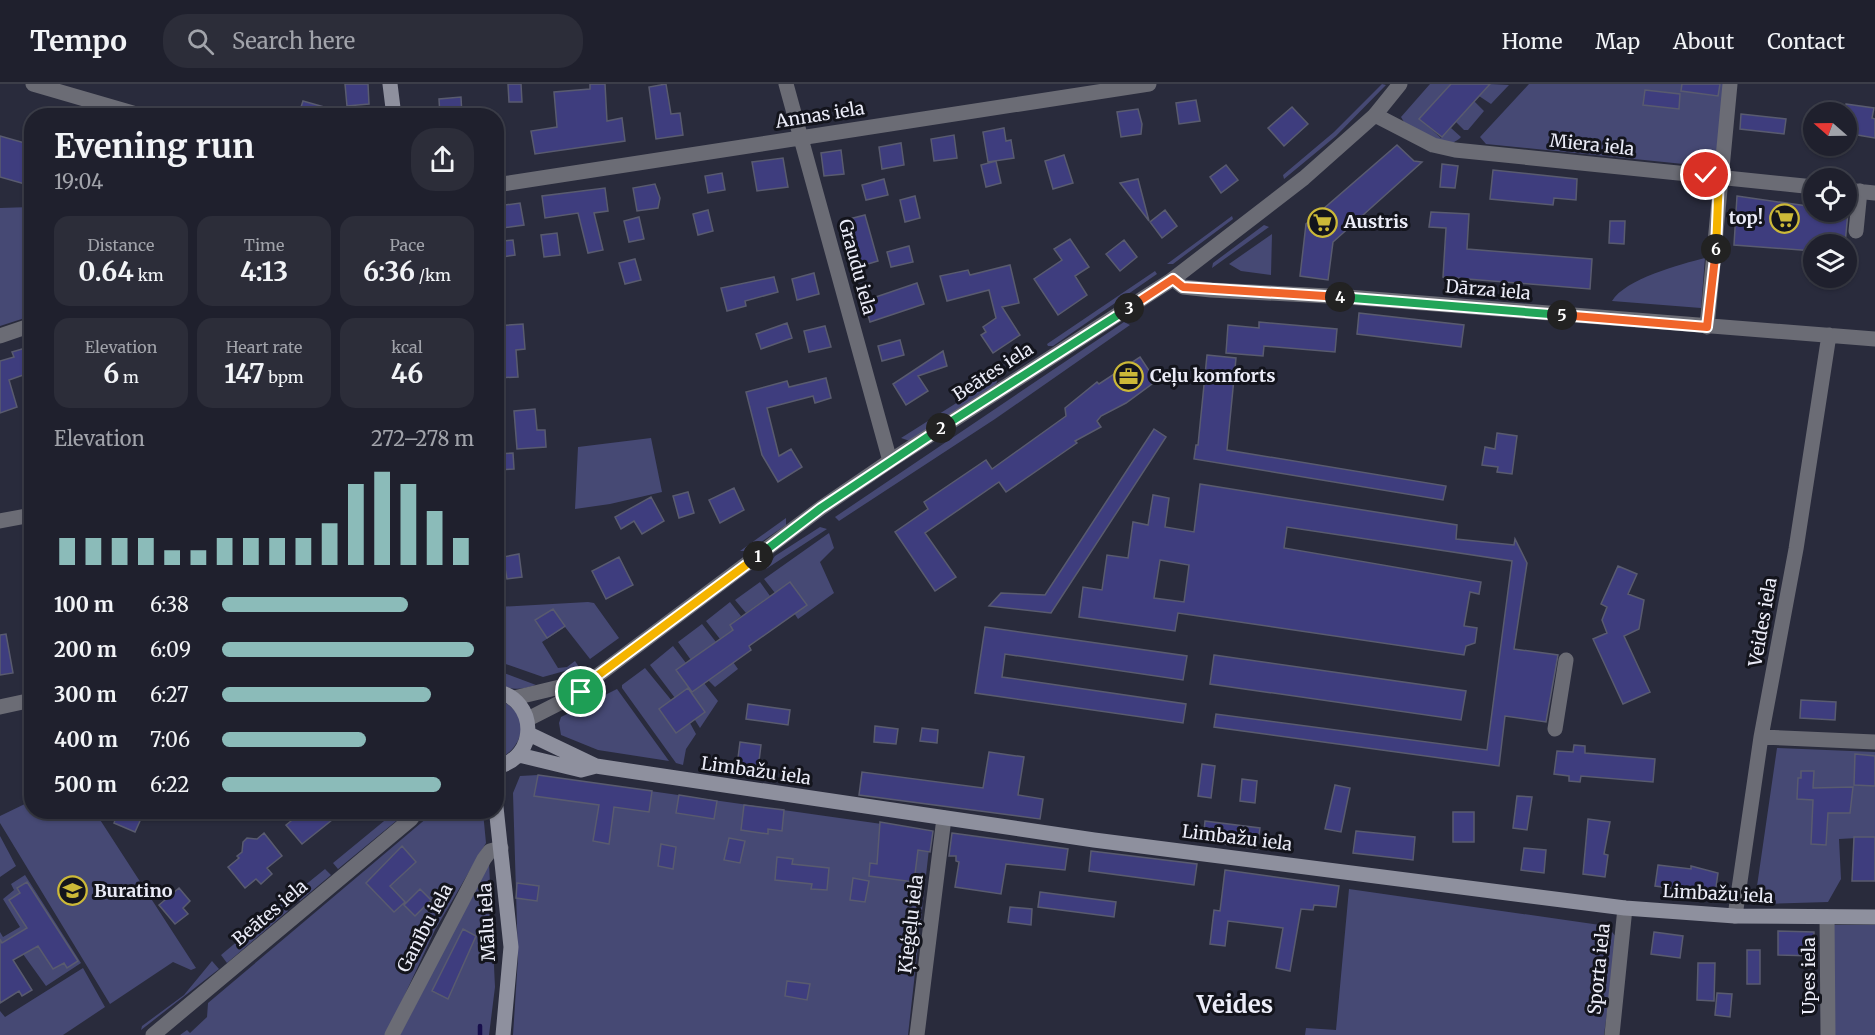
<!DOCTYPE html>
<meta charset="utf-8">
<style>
:root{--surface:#1f202d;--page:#2c2d39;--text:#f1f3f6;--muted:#a1a3aa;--line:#3c3e49;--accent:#8bbbb9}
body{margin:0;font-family:Merriweather,serif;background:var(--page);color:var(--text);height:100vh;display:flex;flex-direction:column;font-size:22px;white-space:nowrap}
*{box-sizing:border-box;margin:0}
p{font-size:20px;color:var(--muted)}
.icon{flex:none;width:33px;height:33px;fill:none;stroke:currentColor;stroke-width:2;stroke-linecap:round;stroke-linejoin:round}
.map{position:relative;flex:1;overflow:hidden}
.side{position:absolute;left:24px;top:24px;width:480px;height:711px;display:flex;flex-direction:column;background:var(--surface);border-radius:24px;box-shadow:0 2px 4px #0004,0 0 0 2px var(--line)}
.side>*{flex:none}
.needle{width:39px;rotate:290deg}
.tools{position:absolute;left:1803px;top:18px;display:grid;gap:12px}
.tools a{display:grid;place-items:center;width:54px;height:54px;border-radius:50%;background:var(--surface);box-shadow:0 2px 4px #0004,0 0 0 2px var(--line);font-size:30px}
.pin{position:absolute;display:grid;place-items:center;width:51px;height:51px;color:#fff;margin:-26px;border:3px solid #fff;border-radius:50%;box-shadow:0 2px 6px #0007}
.km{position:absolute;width:30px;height:30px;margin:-15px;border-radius:50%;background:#222;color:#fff;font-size:16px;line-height:30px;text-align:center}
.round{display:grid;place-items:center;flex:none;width:63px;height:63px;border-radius:24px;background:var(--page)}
.overview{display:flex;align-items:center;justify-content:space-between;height:102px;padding:0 30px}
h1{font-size:33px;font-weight:700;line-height:45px}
.stats{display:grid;grid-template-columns:repeat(3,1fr);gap:9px;height:102px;padding:6px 30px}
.stats div{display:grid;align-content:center;border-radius:15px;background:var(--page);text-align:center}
.stats b{font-size:26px;font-weight:700}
.stats small{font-size:16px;font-weight:400}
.stats p{font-size:16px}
.chart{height:168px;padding:12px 30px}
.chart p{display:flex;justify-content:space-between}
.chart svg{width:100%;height:108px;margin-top:6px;stroke:var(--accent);stroke-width:6}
ul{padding:0 30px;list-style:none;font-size:20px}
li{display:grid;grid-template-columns:96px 72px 1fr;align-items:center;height:45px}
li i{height:15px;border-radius:8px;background:var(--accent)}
header{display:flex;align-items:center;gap:36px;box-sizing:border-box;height:84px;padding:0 30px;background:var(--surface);border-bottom:2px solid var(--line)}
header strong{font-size:28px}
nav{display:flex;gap:33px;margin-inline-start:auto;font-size:21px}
.search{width:420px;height:54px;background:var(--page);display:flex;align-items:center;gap:15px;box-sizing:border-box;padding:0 21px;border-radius:24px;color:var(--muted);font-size:22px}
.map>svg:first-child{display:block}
.green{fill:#464974}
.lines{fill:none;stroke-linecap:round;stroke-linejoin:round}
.stream{stroke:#180f4c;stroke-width:4.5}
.building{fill:#3e3d7e;stroke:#595b6f;stroke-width:1.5;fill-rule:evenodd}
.minor{stroke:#6b6c75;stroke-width:15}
.tertiary{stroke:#6b6c75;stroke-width:15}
.secondary{stroke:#8e909e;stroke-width:15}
.split-1-casing{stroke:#fff;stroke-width:12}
.split-2-casing{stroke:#fff;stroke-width:12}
.split-3-casing{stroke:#fff;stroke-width:12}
.split-4-casing{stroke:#fff;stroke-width:12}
.split-5-casing{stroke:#fff;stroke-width:12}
.split-6-casing{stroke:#fff;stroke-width:12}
.split-7-casing{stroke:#fff;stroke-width:12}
.split-1{stroke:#f5b400;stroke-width:8}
.split-2{stroke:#22a559;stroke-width:8}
.split-3{stroke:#22a559;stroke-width:8}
.split-4{stroke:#f0652b;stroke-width:8}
.split-5{stroke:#22a559;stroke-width:8}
.split-6{stroke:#f0652b;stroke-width:8}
.split-7{stroke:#f5b400;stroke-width:8}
.labels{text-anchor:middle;stroke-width:6;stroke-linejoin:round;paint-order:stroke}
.street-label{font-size:18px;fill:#ebecf8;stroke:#13141c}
.poi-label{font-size:18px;font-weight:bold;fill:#ebecf8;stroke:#13141c;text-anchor:start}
.district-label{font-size:24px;font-weight:bold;fill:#ebecf8;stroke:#13141c}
</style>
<header>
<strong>Tempo</strong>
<div class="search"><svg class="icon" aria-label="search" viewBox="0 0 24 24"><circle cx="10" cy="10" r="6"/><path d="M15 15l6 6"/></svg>Search here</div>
<nav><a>Home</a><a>Map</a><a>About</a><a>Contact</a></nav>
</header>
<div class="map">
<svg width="1875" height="951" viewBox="0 0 1875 951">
<rect width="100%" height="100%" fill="#292b3c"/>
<path class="green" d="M1382 0 1386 1 1336 52 1284 95 1283 91 1334 48Z
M1430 0H1451L1420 35 1441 54 1451 44 1461 53C1444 71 1420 47 1404 38L1401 33Z
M1490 0 1509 1 1491 20 1479 12Z
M1529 0H1726L1716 75 1712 80 1703 82 1486 60 1480 53Z
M1474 17 1484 27 1468 46H1464L1456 38Z
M31 123V232L0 242V124Z
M1232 132 1233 135 1173 180H1167Z
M1264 141 1269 143 1212 184 1213 179Z
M1272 150 1271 191 1241 187 1229 180Z
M1705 174 1701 224 1612 217C1625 195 1681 180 1705 174Z
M1155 187 1157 190 1053 262H1048L1047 260Z
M1124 238 1130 241 995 335 839 437 835 433Z
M996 294 997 298 994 302 910 357 901 354Z
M651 354 662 408 610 420 575 425 578 363Z
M786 434V441L748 467H740Z
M820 443 827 445 766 485 775 472Z
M829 449 834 464 820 478 834 509 798 535 794 529 806 521 790 498 775 509 764 495Z
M760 498 770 512 746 529 735 516Z
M588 518 594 519 619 554 590 575 565 543 542 558 558 584 567 583 575 577 579 583 543 593 497 577V523Z
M730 518 741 532 730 541 733 546 720 555 706 537Z
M702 540 716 558 691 576 678 558Z
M673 562 686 579 676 586 689 604 675 614 650 581Z
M733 578 738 585 715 603 708 596Z
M645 584 690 639 696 650 686 665 683 681 676 679 622 604V601Z
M496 586 536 601C520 606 511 607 497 598Z
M704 599 718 617 700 644 695 636 691 608Z
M617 605 669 677 598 666 561 651 559 639 561 633Z
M497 615C531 627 527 662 497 676Z
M1777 664 1875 668V753L1839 755 1841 795 1828 818 1766 820 1755 816Z
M538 691 931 747 908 951H513L518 874 513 709 520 692Z
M31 717 32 728H95L196 884 191 886 173 878 110 920 0 739V732Z
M395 728 401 733 338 785 333 779Z
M434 728H483L486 759 435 846 386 951H180L187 946 190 949 207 933 208 919Z
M0 752 16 782 0 793Z
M489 779 495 903 489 951H400Z
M325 785 331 791 300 817 294 810Z
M25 791 81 879 46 902 23 870 32 852 53 885 64 879 38 815 27 798 17 804 20 809 9 816 27 844 0 861V848L3 853 20 843 3 815 14 806 11 800Z
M1349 805 1607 842 1617 854 1604 951H1305L1306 944 1336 946Z
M282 820 288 827 227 879 221 871Z
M1833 841H1875V951H1833Z
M212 877 219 885 141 946 142 942 184 911Z
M83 884 105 923 63 951H0V927L5 933Z"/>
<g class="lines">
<path class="stream" d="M480 951V942"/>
</g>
<path class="building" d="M345 0H368L369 20 347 22Z
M508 0H521L522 18H509Z
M590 0H605L607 37 622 34 625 57 535 70 531 47 557 43 554 8 590 5Z
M666 0 671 30 680 29 683 51 656 55 649 3Z
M1451 0H1490L1442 53 1419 35Z
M1682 0H1720L1718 12 1681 7Z
M1645 6 1680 10 1679 25 1643 21Z
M461 13 462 32H440L439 15Z
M1196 16 1200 37 1179 40 1176 19Z
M303 17 342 28 341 32H298Z
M1846 20 1874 24 1872 34 1875 35V54L1846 49Z
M1292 23 1308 40 1284 62 1268 44Z
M1138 25 1142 40 1141 50 1121 53 1117 28Z
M1741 30 1786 35 1784 50 1740 45Z
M1004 44 1006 57 1011 56 1014 74 988 78 983 48Z
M954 51 957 74 934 77 931 55Z
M0 52 32 61V102L0 93Z
M901 59 904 81 882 85 879 63Z
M1397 61 1414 77 1422 78 1333 158 1328 196 1300 192 1306 140Z
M841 66 844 90 824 92 821 69Z
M1064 71 1073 99 1053 105 1045 77Z
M783 74 788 103 757 107 752 78Z
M996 77 1001 99 986 103 981 81Z
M1442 80 1458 82 1455 104 1440 103Z
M1226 81 1238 96 1221 109 1210 93Z
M1493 86 1577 95 1576 116 1554 114 1553 121 1490 115Z
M722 89 725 106 708 109 705 92Z
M884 95 888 111 866 116 862 101Z
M1138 95 1149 137 1120 99Z
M655 100 660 114 658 124 637 127 633 104Z
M605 104 608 127 594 129 603 166 588 169 578 129 545 134 542 112Z
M915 112 920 134 905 138 900 116Z
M1737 112 1814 123V128H1848L1845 160H1814V167L1734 161Z
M520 119 524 141 502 144 498 122Z
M708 126 713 147 698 151 693 130Z
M1165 126 1177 142 1162 154 1150 138Z
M1431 128 1469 130 1467 165 1592 175 1590 205 1443 193 1446 144 1429 143Z
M865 131 878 177 858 183 845 136Z
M639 133 644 155 629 158 624 137Z
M1610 137H1625L1624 160 1609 159Z
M557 149 560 171 544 173 541 151Z
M1070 155 1089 183 1075 192 1087 211 1058 231 1034 195 1062 176 1054 165Z
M513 156 515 171 496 174V158Z
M1124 156 1137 173 1120 187 1106 170Z
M909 162 913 178 891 183 887 168Z
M635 175 641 196 625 200 619 179Z
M1010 181 1019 219 1002 223 1020 251 993 269 981 251 986 248 983 243 996 234 989 206 947 217 940 192 968 186 970 191Z
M814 189 819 210 797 216 792 195Z
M774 193 778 208 745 217 746 222 727 227 721 204Z
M917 199 924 220 870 238 864 217Z
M1359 229 1464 241 1461 263 1357 250Z
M1259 238 1337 245 1335 268 1264 262 1263 272 1226 269 1228 241 1259 244Z
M787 239 792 254 761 265 756 250Z
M523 240 525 265 516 266 518 293 496 294V242Z
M825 242 831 263 809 268 804 247Z
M900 256 904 271 882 277 878 262Z
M32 262V288L9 296 17 323 0 329V277L14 273 12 268Z
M943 267 947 282 918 292 928 307 906 321 893 300Z
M1207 271 1236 274 1227 366 1446 402 1443 416 1194 375 1196 361H1198Z
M1140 273 1156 297 1126 319 1101 332 1097 337 1101 343 1075 357 1077 359 1006 408 999 398 925 449 956 493 935 507 895 448 928 425 924 418 986 376 992 385 1066 332 1065 324 1097 298 1099 300Z
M826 294 831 314 815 319 813 312 767 324 779 372 791 365 802 383 778 398 762 371 746 308 787 297 789 303Z
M535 325 537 346H545L546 363 517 365 514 327Z
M1154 345 1166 353 1051 529 989 522 1001 509 1045 511Z
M1497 349 1517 352 1512 390 1497 388 1498 383 1482 381 1485 363 1495 365Z
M513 369 514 385 496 386V370Z
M1200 400 1457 441 1456 455 1514 461 1515 455 1527 479 1514 565 1558 571 1546 638 1505 632 1499 682 1214 643 1216 630 1487 666 1512 477 1287 443 1284 464 1481 498 1479 510 1470 508 1464 542 1477 544 1475 559 1466 562 1464 571 1178 529 1175 547 1079 533 1083 503 1102 506 1107 471 1128 474 1133 438 1148 441 1153 411 1169 414 1165 443 1194 448ZM1160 476 1189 481 1184 518 1154 514Z
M734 404 744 426 720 439 709 416Z
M688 408 694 429 679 434 673 412Z
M651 413 664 437 642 450 634 437 621 445 615 433Z
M519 470 522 493 507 495 503 473Z
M619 473 633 501 606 515 592 487Z
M1618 482 1637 490 1628 510 1644 516 1639 545 1624 552 1650 608 1623 620 1593 555 1607 549 1602 536 1607 523 1601 520Z
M790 498 807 521 749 562 751 566 692 608 676 586 733 546 730 541Z
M553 525 565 542 547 554 535 536Z
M985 543 1187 572 1183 596 1005 570 1002 593 1186 620 1183 639 975 609Z
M6 550 13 589 0 591V551Z
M1214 571 1466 607 1461 636 1210 600Z
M688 604 705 628 676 649 659 625Z
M1801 616 1836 618 1835 636 1800 634Z
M748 620 790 626 788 641 746 635Z
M875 642 898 645 896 660 874 658Z
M922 644 938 646 937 659 920 657Z
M740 658 761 661 758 685 737 682Z
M1574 661 1585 662V669L1655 675 1653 698 1581 692 1580 698 1569 697V692L1554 690 1557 667 1573 668Z
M989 668 1024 673 1018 711 1043 715 1040 735 859 711 862 688 983 704Z
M1855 670 1875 672V702L1854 701Z
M1202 680 1215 682 1211 714 1198 712Z
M1801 687H1814L1813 704 1853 703 1850 729H1828L1826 761 1811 760 1813 716 1797 715 1798 694H1801Z
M538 691 652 707 649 728 614 723 609 760 593 757 599 721 534 712Z
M1242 695 1257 697 1255 719 1240 717Z
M1335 701 1350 704 1341 748 1325 745Z
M679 711 717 717 714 735 676 729Z
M1517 712 1532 713 1527 746 1513 744Z
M744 721 784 726 782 747 768 745V750L741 746Z
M118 728H144L135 748 114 739Z
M302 728H342L302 760 286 741Z
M1453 728H1474V758H1453Z
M1588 735 1610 738 1604 770 1608 771 1605 793 1583 790Z
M1205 737 1260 744 1257 765 1203 757Z
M880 738 933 747 930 768 918 766 914 798 869 792 870 779 877 780Z
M1356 747 1415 753 1413 776 1353 769Z
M264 749 282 772 267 784 272 790 261 800 256 795 245 804 228 783 239 774 237 772 242 768 243 758 247 754 257 755Z
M952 749 1068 765 1065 786 1006 780 1001 810 955 803 959 778 956 777V772H949Z
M1854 753H1875V797H1852Z
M729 754 745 757 740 779 724 776Z
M661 760 676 763 673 785 658 782Z
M402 762 416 778 390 802 405 818 394 828 366 799Z
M1524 764 1546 766 1544 789 1521 786Z
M1091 767 1197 780 1194 801 1089 787Z
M777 773 793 775 792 780 829 784 827 806 811 805 812 800 775 796Z
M1658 781 1691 785V782L1718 789 1715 810 1655 802Z
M1225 786 1339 802 1336 823 1314 821 1313 826 1301 825 1290 887 1276 884 1283 844 1228 837 1225 862 1210 860 1214 826 1220 827Z
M853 794 869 797 865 818 850 816Z
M27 798 78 877 67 884 64 879 53 885 38 862 13 876 32 906 22 912 19 907 0 919V855L2 859 27 844 9 816 20 809 17 804Z
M517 799 539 802 537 817 516 814Z
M179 804 190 817 183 824 188 830 175 840 159 821Z
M420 805 431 816 415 832 404 821Z
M1040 808 1116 818 1114 833 1038 823Z
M1010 823 1032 825 1031 841 1008 838Z
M463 845 476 852 448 915 432 907Z
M1778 847 1814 848V872L1778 871Z
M1654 848 1683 852 1680 874 1651 870Z
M1747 866H1760V900H1747Z
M1698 879H1715L1714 917 1697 916Z
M787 897 810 900 807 916 785 912Z
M1717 909 1732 910 1730 933 1715 931Z"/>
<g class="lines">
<path class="minor" d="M33 0 143 32
M786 0 890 377
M1375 31 1433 61 1455 66 1814 103
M496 101 1149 0
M1846 106 1875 109
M1856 147 1860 107
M1173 195 1183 203 1211 206 1348 213 1875 255
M1707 243 1730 0
M0 252 32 241
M0 437 32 431
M0 623 32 616
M1555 645 1566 576
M1761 653 1875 658
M1735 832 1761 653 1796 465 1829 251
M1827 833 1828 951
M392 951 484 775 490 767 501 764
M917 951 944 734
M1612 951 1625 824"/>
<path class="tertiary" d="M514 614 593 595
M528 635 581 608 593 595 821 424 890 377 1173 195 1304 94 1375 31 1400 0
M153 951 411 735 416 728"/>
<path class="secondary" d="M390 0 394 32
M496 607C538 616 539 674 496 683
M529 650 596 682
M519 671 581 686 596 682 1094 756 1625 824 1735 832 1875 833
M496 723 511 863 503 951"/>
</g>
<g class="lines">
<defs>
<path id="split-1" d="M581 608 593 595 758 472"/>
<path id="split-2" d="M758 472 821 424 941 344"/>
<path id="split-3" d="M941 344 1129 224"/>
<path id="split-4" d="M1129 224 1173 195 1183 203 1340 213"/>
<path id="split-5" d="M1340 213 1562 231"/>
<path id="split-6" d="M1562 231 1707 243 1716 165"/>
<path id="split-7" d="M1706 91 1719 92 1716 165"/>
</defs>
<use href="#split-1" class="split-1-casing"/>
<use href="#split-2" class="split-2-casing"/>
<use href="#split-3" class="split-3-casing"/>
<use href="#split-4" class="split-4-casing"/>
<use href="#split-5" class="split-5-casing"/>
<use href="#split-6" class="split-6-casing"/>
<use href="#split-7" class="split-7-casing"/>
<use href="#split-1" class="split-1"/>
<use href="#split-2" class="split-2"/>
<use href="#split-3" class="split-3"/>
<use href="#split-4" class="split-4"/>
<use href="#split-5" class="split-5"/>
<use href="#split-6" class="split-6"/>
<use href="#split-7" class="split-7"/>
</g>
<defs>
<symbol id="supermarket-ring" viewBox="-11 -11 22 22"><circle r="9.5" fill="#13141c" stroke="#ccb938" stroke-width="1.5"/><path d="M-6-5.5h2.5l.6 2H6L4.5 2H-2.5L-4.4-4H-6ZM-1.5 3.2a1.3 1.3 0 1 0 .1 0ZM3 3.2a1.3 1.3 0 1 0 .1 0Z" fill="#ccb938"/></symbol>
<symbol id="office-ring" viewBox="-11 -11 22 22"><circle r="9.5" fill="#13141c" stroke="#ccb938" stroke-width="1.5"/><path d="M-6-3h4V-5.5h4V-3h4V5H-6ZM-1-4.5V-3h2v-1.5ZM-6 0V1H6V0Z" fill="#ccb938"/></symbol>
<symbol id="school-ring" viewBox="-11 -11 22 22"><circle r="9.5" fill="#13141c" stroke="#ccb938" stroke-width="1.5"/><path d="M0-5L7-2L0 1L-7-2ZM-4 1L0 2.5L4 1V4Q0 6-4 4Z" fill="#ccb938"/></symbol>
</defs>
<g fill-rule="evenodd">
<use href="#supermarket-ring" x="1768" y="118" width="33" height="33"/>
<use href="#supermarket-ring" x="1306" y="122" width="33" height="33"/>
<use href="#office-ring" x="1112" y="276" width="33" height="33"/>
<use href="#school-ring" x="56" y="790" width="33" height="33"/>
</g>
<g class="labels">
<g class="street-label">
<text transform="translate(820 31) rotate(-9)" y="6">Annas iela</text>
<text transform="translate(1592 61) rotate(6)" y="6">Miera iela</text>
<text transform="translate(857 183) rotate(75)" y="6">Graudu iela</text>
<text transform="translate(1488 206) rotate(5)" y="6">Dārza iela</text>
<text transform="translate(993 288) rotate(-33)" y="6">Beātes iela</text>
<text transform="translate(1763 538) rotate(-80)" y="6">Veides iela</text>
<text transform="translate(756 687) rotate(8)" y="6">Limbažu iela</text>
<text transform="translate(1237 754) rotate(7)" y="6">Limbažu iela</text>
<text transform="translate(1718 810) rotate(3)" y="6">Limbažu iela</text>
<text transform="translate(270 829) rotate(-40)" y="6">Beātes iela</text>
<text transform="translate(487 838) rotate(-93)" y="6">Mālu iela</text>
<text transform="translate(911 840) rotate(-83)" y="6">Ķieģeļu iela</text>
<text transform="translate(425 844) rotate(-62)" y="6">Ganību iela</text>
<text transform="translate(1599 885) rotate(-84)" y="6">Sporta iela</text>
<text transform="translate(1809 892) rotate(-90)" y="6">Upes iela</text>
</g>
<g class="poi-label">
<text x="1763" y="140" text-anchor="end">top!</text>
<text x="1344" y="144">Austris</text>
<text x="1150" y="298">Ceļu komforts</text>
<text x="94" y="813">Buratino</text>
</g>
<g class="district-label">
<text x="1235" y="929">Veides</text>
</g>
</g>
</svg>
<div class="tools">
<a><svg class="needle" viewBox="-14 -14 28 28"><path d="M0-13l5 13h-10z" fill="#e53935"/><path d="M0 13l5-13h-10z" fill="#a1a3aa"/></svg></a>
<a><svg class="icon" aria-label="locate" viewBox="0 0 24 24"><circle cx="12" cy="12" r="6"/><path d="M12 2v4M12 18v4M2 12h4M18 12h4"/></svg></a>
<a><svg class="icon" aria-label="layers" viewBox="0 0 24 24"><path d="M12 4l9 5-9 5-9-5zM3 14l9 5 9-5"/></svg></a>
</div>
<div class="pin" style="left:581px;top:608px;background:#1e9e55"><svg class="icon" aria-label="arrive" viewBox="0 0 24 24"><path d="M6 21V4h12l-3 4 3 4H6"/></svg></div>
<div class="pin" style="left:1706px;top:91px;background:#d93025"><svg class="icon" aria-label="check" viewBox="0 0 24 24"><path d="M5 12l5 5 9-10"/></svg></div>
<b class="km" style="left:758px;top:472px">1</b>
<b class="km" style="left:941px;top:344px">2</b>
<b class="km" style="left:1129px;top:224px">3</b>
<b class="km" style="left:1340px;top:213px">4</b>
<b class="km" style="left:1562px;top:231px">5</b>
<b class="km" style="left:1716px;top:165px">6</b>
<section class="side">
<div class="overview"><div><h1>Evening run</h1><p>19:04</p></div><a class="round"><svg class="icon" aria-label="share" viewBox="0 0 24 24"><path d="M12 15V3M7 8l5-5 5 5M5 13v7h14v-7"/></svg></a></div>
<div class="stats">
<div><p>Distance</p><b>0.64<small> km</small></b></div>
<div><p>Time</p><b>4:13</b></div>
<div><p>Pace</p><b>6:36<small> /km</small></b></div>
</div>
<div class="stats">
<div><p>Elevation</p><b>6<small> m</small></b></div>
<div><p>Heart rate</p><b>147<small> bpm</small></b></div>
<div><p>kcal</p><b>46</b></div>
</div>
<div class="chart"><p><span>Elevation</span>272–278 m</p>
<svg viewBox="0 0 160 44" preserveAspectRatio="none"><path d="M5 44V33M15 44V33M25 44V33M35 44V33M45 44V38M55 44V38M65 44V33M75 44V33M85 44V33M95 44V33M105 44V27M115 44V11M125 44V6M135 44V11M145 44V22M155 44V33"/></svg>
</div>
<ul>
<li><b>100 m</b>6:38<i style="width:74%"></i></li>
<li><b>200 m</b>6:09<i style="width:100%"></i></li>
<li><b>300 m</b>6:27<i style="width:83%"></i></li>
<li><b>400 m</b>7:06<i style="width:57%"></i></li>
<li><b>500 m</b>6:22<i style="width:87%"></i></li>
</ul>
</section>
</div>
